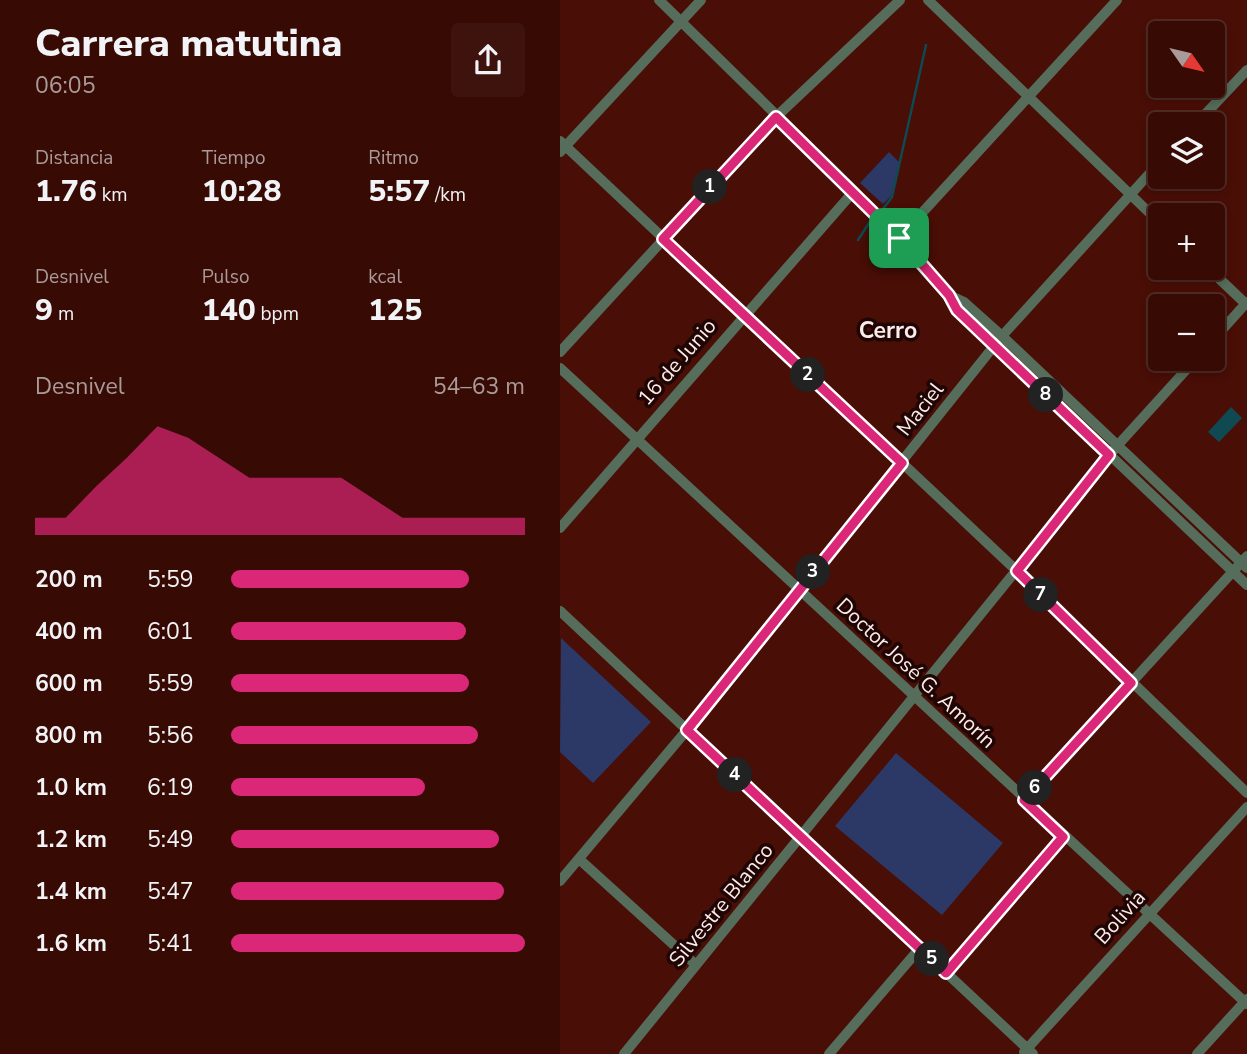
<!DOCTYPE html>
<html lang="es">
<meta charset="utf-8">
<style>
:root{--surface:#370a04;--page:#3e130e;--text:#f1f3f6;--muted:#aa9a9a;--line:#512b26;--accent:#db2777}
body{margin:0;font-family:"Nunito Sans",sans-serif;background:var(--page);color:var(--text);height:100vh;display:flex;flex-direction:column;font-size:26px;white-space:nowrap}
*{box-sizing:border-box;margin:0}
p{font-size:23px;color:var(--muted)}
.icon{flex:none;width:38px;height:38px;fill:none;stroke:currentColor;stroke-width:2;stroke-linecap:round;stroke-linejoin:round}
.map{position:relative;flex:1;overflow:hidden}
.side{display:flex;flex-direction:column;background:var(--surface);width:560px}
.side>*{flex:none}
.needle{width:46px;rotate:124deg}
.fabs{position:absolute;left:588px;top:21px;display:grid;gap:14px}
.fabs a{display:grid;place-items:center;width:77px;height:77px;border-radius:7px;background:var(--surface);box-shadow:0 4px 10px #0003,0 0 0 2px var(--line);font-size:35px}
.pin{position:absolute;display:grid;place-items:center;width:60px;height:60px;color:#fff;margin:-30px;border-radius:14px;box-shadow:0 4px 10px #0006}
.km{position:absolute;width:35px;height:35px;margin:-18px;border-radius:50%;background:#222;color:#fff;font-size:19px;line-height:35px;text-align:center}
.round{display:grid;place-items:center;flex:none;width:74px;height:74px;border-radius:7px;background:var(--page)}
.head{display:flex;align-items:center;justify-content:space-between;height:119px;padding:0 35px}
h1{font-size:38px;font-weight:800;line-height:52px}
.figures{display:grid;grid-template-columns:repeat(3,1fr);gap:10px;height:119px;padding:7px 35px}
.figures div{display:grid;align-content:center}
.figures b{font-size:30px;font-weight:800}
.figures small{font-size:19px;font-weight:400}
.figures p{font-size:19px}
.chart{height:196px;padding:14px 35px}
.chart p{display:flex;justify-content:space-between}
.chart svg{width:100%;height:126px;margin-top:7px;fill:var(--accent);opacity:.7}
ul{padding:0 35px;list-style:none;font-size:23px}
li{display:grid;grid-template-columns:112px 84px 1fr;align-items:center;height:52px}
li i{height:18px;border-radius:9px;background:var(--accent)}
main{display:flex;flex:1;min-height:0}
.map>svg:first-child{display:block}
.green{fill:#2c3865}
.water{fill:#0f4952}
.lines{fill:none;stroke-linecap:round;stroke-linejoin:round}
.stream{stroke:#0f4952;stroke-width:2.5}
.minor{stroke:#556d5a;stroke-width:10}
.route-casing{stroke:#fff;stroke-width:14}
.route{stroke:#db2777;stroke-width:9}
.labels{text-anchor:middle;stroke-width:7;stroke-linejoin:round;paint-order:stroke}
.street-label{font-size:21px;fill:#fcece9;stroke:#1f0604}
.neighbourhood-label{font-size:23px;font-weight:bold;fill:#fcece9;stroke:#1f0604}
</style>
<main>
<section class="side">
<div class="head"><div><h1>Carrera matutina</h1><p>06:05</p></div><a class="round"><svg class="icon" aria-label="share" viewBox="0 0 24 24"><path d="M12 15V3M7 8l5-5 5 5M5 13v7h14v-7"/></svg></a></div>
<div class="figures">
<div><p>Distancia</p><b>1.76<small> km</small></b></div>
<div><p>Tiempo</p><b>10:28</b></div>
<div><p>Ritmo</p><b>5:57<small> /km</small></b></div>
</div>
<div class="figures">
<div><p>Desnivel</p><b>9<small> m</small></b></div>
<div><p>Pulso</p><b>140<small> bpm</small></b></div>
<div><p>kcal</p><b>125</b></div>
</div>
<div class="chart"><p><span>Desnivel</span>54–63 m</p>
<svg viewBox="0 0 160 44" preserveAspectRatio="none"><path d="M0 44V38L10 38L20 27L30 17L40 6L50 10L60 17L70 24L80 24L90 24L100 24L110 31L120 38L130 38L140 38L150 38L160 38V44z"/></svg>
</div>
<ul>
<li><b>200 m</b>5:59<i style="width:81%"></i></li>
<li><b>400 m</b>6:01<i style="width:80%"></i></li>
<li><b>600 m</b>5:59<i style="width:81%"></i></li>
<li><b>800 m</b>5:56<i style="width:84%"></i></li>
<li><b>1.0 km</b>6:19<i style="width:66%"></i></li>
<li><b>1.2 km</b>5:49<i style="width:91%"></i></li>
<li><b>1.4 km</b>5:47<i style="width:93%"></i></li>
<li><b>1.6 km</b>5:41<i style="width:100%"></i></li>
</ul>
</section>
<div class="map">
<svg width="687" height="1054" viewBox="0 0 687 1054">
<rect width="100%" height="100%" fill="#490e06"/>
<path class="green" d="M329 152 340 163 331 196 323 204 300 183Z
M1 638 91 722 33 783 0 752Z
M336 753 443 843 382 915 275 826Z"/>
<path class="water" d="M671 407 682 418 659 442 648 432Z"/>
<g class="lines">
<path class="stream" d="M323 209 332 197 366 45
M298 240 311 220"/>
<path class="minor" d="M99 0 294 191 389 295 397 310 687 585
M368 0 600 223
M636 124 687 70
M0 141 457 571 687 793
M0 152 141 0
M339 238 557 0
M648 268 687 305
M389 295 404 302 442 336 687 568
M653 340 687 302
M0 352 216 117 340 0
M0 368 687 1004
M0 528 294 191
M0 611 473 1054
M464 800 687 556
M19 859 136 965
M0 881 127 730 442 336 600 162
M386 973 503 837
M464 1052 687 807
M64 1054 557 446 636 359
M269 1054 360 948
M637 1054 687 999"/>
</g>
<g class="lines">
<defs>
<path id="route" d="M216 117 339 238 389 295 397 310 549 455 457 571 571 683 464 800 503 837 386 973 127 730 342 463 103 239Z"/>
</defs>
<use href="#route" class="route-casing"/>
<use href="#route" class="route"/>
</g>
<g class="labels">
<g class="street-label">
<text transform="translate(117 362) rotate(-49)" y="7">16 de Junio</text>
<text transform="translate(360 409) rotate(-52)" y="7">Maciel</text>
<text transform="translate(356 673) rotate(43)" y="7">Doctor José G. Amorín</text>
<text transform="translate(161 905) rotate(-51)" y="7">Silvestre Blanco</text>
<text transform="translate(560 917) rotate(-48)" y="7">Bolivia</text>
</g>
<g class="neighbourhood-label">
<text x="328" y="338">Cerro</text>
</g>
</g>
</svg>
<div class="fabs">
<a><svg class="needle" viewBox="-14 -14 28 28"><path d="M0-13l5 13h-10z" fill="#e53935"/><path d="M0 13l5-13h-10z" fill="#aa9a9a"/></svg></a>
<a><svg class="icon" aria-label="layers" viewBox="0 0 24 24"><path d="M12 4l9 5-9 5-9-5zM3 14l9 5 9-5"/></svg></a>
<a>+</a>
<a>−</a>
</div>
<div class="pin" style="left:339px;top:238px;background:#1e9e55"><svg class="icon" aria-label="arrive" viewBox="0 0 24 24"><path d="M6 21V4h12l-3 4 3 4H6"/></svg></div>
<b class="km" style="left:150px;top:187px">1</b>
<b class="km" style="left:248px;top:375px">2</b>
<b class="km" style="left:253px;top:572px">3</b>
<b class="km" style="left:175px;top:775px">4</b>
<b class="km" style="left:372px;top:959px">5</b>
<b class="km" style="left:475px;top:788px">6</b>
<b class="km" style="left:481px;top:595px">7</b>
<b class="km" style="left:486px;top:395px">8</b>
</div>
</main>
